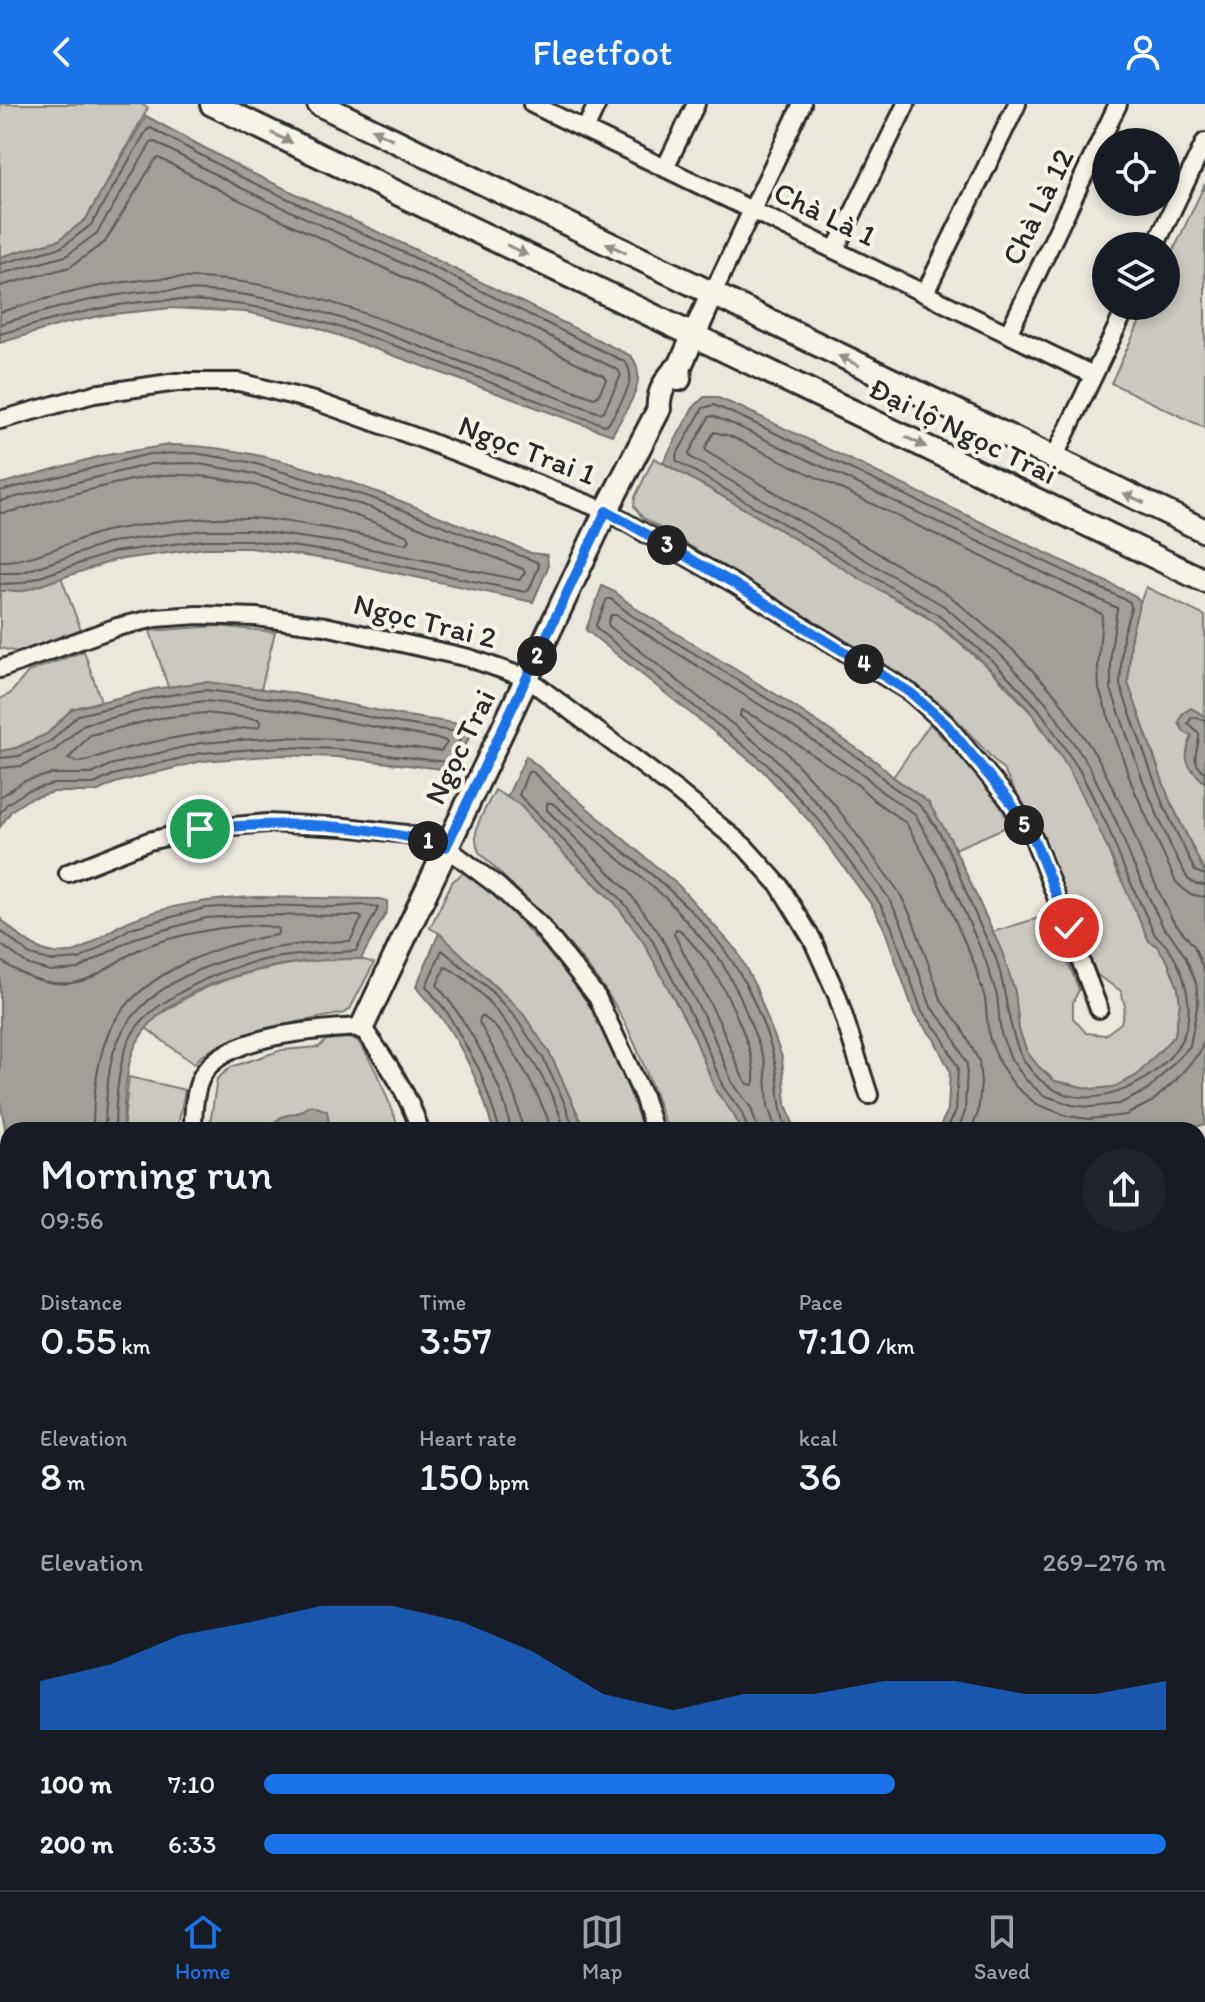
<!DOCTYPE html>
<meta charset="utf-8">
<style>
:root{--surface:#171b24;--page:#20242c;--text:#f1f3f6;--muted:#9ea1a6;--line:#363941;--accent:#1a73e8}
body{margin:0;font-family:Itim,sans-serif;background:var(--page);color:var(--text);height:100vh;display:flex;flex-direction:column;font-size:30px;white-space:nowrap}
*{box-sizing:border-box;margin:0}
p{font-size:26px;color:var(--muted)}
.icon{flex:none;width:44px;height:44px;fill:none;stroke:currentColor;stroke-width:2;stroke-linecap:round;stroke-linejoin:round}
.map{position:relative;flex:1;overflow:hidden}
.drawer{position:absolute;left:0px;top:1018px;width:1206px;height:768px;display:flex;flex-direction:column;background:var(--surface);border-radius:24px 24px 0 0;box-shadow:0 4px 12px #0003}
.drawer>*{flex:none}
.controls{position:absolute;left:1092px;top:24px;display:grid;gap:16px}
.controls a{display:grid;place-items:center;width:88px;height:88px;border-radius:50%;background:var(--surface);box-shadow:0 4px 12px #0003;font-size:40px}
.pin{position:absolute;display:grid;place-items:center;width:68px;height:68px;color:#fff;margin:-34px;border:4px solid #fff;border-radius:50%;box-shadow:0 2px 8px #0007}
.km{position:absolute;width:40px;height:40px;margin:-20px;border-radius:50%;background:#222;color:#fff;font-size:22px;line-height:40px;text-align:center}
.round{display:grid;place-items:center;flex:none;width:84px;height:84px;border-radius:42px;background:var(--page)}
.head{display:flex;align-items:center;justify-content:space-between;height:136px;padding:0 40px}
h1{font-size:44px;font-weight:600;line-height:60px}
.figures{display:grid;grid-template-columns:repeat(3,1fr);gap:12px;height:136px;padding:8px 40px}
.figures div{display:grid;align-content:center}
.figures b{font-size:40px;font-weight:600}
.figures small{font-size:22px;font-weight:400}
.figures p{font-size:22px}
.chart{height:224px;padding:16px 40px}
.chart p{display:flex;justify-content:space-between}
.chart svg{width:100%;height:144px;margin-top:8px;fill:var(--accent);opacity:.7}
ul{padding:0 40px;list-style:none;font-size:26px}
li{display:grid;grid-template-columns:128px 96px 1fr;align-items:center;height:60px}
li i{height:20px;border-radius:10px;background:var(--accent)}
header{display:flex;justify-content:space-between;align-items:center;height:104px;padding:0 40px;background:var(--accent);color:#fff;font-size:36px;font-weight:600}
.dock{display:flex;justify-content:space-around;align-items:center;height:112px;border-top:2px solid var(--line);background:var(--surface);font-size:22px;color:var(--muted)}
.dock a{display:grid;justify-items:center;gap:4px}
.dock .current{color:var(--accent)}
.map>svg:first-child{display:block}
.green{fill:#cbc8bf;stroke:#7b7a75;stroke-width:2}
.water{fill:#a29f98;stroke:#72716c;stroke-width:2}
.lines{fill:none;stroke-linecap:round;stroke-linejoin:round}
.shore{stroke:#5b5957;stroke-width:2}
.canal{stroke:#a29f98;stroke-width:16}
.street-casing{stroke:#2b2b2b;stroke-width:22}
.secondary-casing{stroke:#2b2b2b;stroke-width:28}
.street{stroke:#f7f3e8;stroke-width:16}
.secondary{stroke:#f7f3e8;stroke-width:22}
.oneway{fill:#918f8a}
.route-casing{stroke:#fff;stroke-width:16}
.route{stroke:#1a73e8;stroke-width:10}
.labels{text-anchor:middle;stroke-width:8;stroke-linejoin:round;paint-order:stroke}
.street-label{font-size:30px;fill:#2b2b2b;stroke:#f7f3e8}
</style>
<header><svg class="icon" aria-label="back" viewBox="0 0 24 24"><path d="M15 5l-7 7 7 7"/></svg>Fleetfoot<svg class="icon" aria-label="person" viewBox="0 0 24 24"><circle cx="12" cy="8" r="4"/><path d="M4 21q1-7 8-7t8 7"/></svg></header>
<div class="map">
<svg width="1205" height="1786" viewBox="0 0 1205 1786">
<rect width="100%" height="100%" fill="#ebe7dd"/>
<filter id="ink" filterUnits="userSpaceOnUse"><feTurbulence type="fractalNoise" baseFrequency=".0125" numOctaves="2"/><feDisplacementMap in="SourceGraphic" scale="16" xChannelSelector="R" yChannelSelector="G"/><feConvolveMatrix kernelMatrix="1 2 1 2 8 2 1 2 1" color-interpolation-filters="sRGB"/></filter>
<g filter="url(#ink)">
<path class="green" d="M0 0H141L148 4 86 115 59 136 0 153Z
M1205 80V324L1111 279 1147 202H1166V162Z
M654 354 726 393 934 518 991 566 1032 610 1073 671 1101 727 1116 767 1168 858 1178 884 1180 899 1175 931 1136 973 1114 983 1092 985 1055 977 1039 963 1027 948 1019 926 1015 888 1002 848 992 828 1049 811 1079 886 1073 898V914L1086 929 1105 931 1121 919 1125 902 1121 887 1097 871 1041 734 1004 667 946 604 901 570 642 413 634 402 635 393Z
M61 473 81 526 21 549 0 544V487Z
M1146 483 1205 512V769L1169 695 1128 579 1132 520Z
M217 522 275 528 261 585 205 578 168 583 150 527Z
M84 547 101 597 72 605 47 630 16 644 0 647V595L10 590 28 568Z
M930 620 990 685 1011 721 955 745 928 698 893 673Z
M495 686 520 701 566 752 615 799 644 839 694 932 716 987 734 1011 741 1026H668C654 990 642 951 624 917 589 852 530 800 479 748 469 725 485 707 495 686Z
M464 768 472 769C522 818 571 867 606 928 622 959 631 993 643 1026H582L581 1017 550 950 521 907 439 829 430 824 452 778Z
M326 854 361 855 374 859 350 905 345 909C311 915 211 932 194 960L146 924C155 912 168 905 181 897 227 869 274 863 326 854Z
M346 934 357 936C376 960 388 997 400 1026H209L217 975 231 963 282 946 319 943 326 936Z
M129 973 185 986 177 1026H123Z"/>
<path class="water" d="M146 12 245 66 414 145 631 252C651 276 624 308 612 331L315 223 246 208 171 204 104 211 63 220 0 239V153L59 136 86 115Z
M704 293H716L742 304 1134 491 1140 497 1131 531 1128 579 1169 695 1205 769V1020L1186 1026H938L948 1006 950 967 934 935 915 911 884 824 873 803 813 721 762 666 586 526 602 482 615 488 635 504 777 591 877 658 893 673 928 698 950 734 1002 848 1015 888 1019 926 1027 948 1039 963 1055 977 1092 985 1114 983 1136 972 1175 931 1180 899 1178 884 1168 858 1157 842 1149 837C1113 761 1085 679 1033 611 1007 577 970 545 936 519 912 501 883 489 857 473 793 433 729 395 663 359L692 305Z
M169 341C264 341 364 382 451 417 477 428 504 437 531 449L547 451 548 463 533 498 339 457 250 444H205L115 456 23 487H0V380L101 352Z
M205 578 287 588 400 611 474 622 458 659 451 666 337 653 283 651 202 657 115 679 96 688H54L29 695 12 706 0 723V647L16 644 47 630 72 605 154 585Z
M1191 604 1205 612V679C1187 662 1181 657 1192 632L1184 628 1179 619 1182 610Z
M526 652 679 782 737 847 756 884 782 953 786 1000 795 1026H741L734 1011 716 987 694 932 644 839 615 799 566 752 520 701 507 693Z
M256 793 380 795 387 797V807L361 855C291 854 163 873 133 947 125 968 124 1003 123 1026H8V1041L0 996V814C21 835 48 860 81 845 97 837 112 824 129 817 169 800 213 795 256 793Z
M439 829 521 907 550 950 581 1017 582 1026H493C483 987 464 944 440 912 433 902 423 893 416 883Z
M311 1001 327 1007 330 1026H267L281 1013 300 1008Z
M647 1778H910L900 1786H875L872 1783 867 1786H639Z
M1077 1778H1174L1176 1786H1082Z"/>
<g class="lines">
<path class="shore" d="M0 160 62 143 91 121 147 26 151 24 241 73 411 152 625 258C640 275 618 302 609 319L605 321C464 275 322 194 172 196 112 197 57 215 0 230
M0 170 66 152 97 129 151 39 155 38 237 82 406 161 618 266 621 271 604 307 600 309C541 287 482 265 424 244 335 211 268 185 172 186 112 187 57 204 0 220
M0 182 70 163 105 138 155 56 159 54 231 92 401 172 604 272 606 276 598 292 594 294C537 273 479 251 422 230 336 199 261 170 167 174 106 177 58 191 0 208
M0 387 149 350 194 349 249 358 372 394 537 458 539 462 529 486 525 488 340 449 249 436H204L113 448 22 479 0 480
M0 397 151 360 193 359 246 368 369 403 523 465 525 469 519 476 342 439 249 426H203L112 438 20 469H0
M0 409C16 408 32 402 47 397 82 388 119 377 154 372 225 363 343 405 408 432L410 436 406 440C355 430 302 417 250 414 204 412 156 418 111 426 75 433 36 458 0 457
M205 609 258 615 261 619 258 623C206 627 159 635 109 649 94 653 82 663 68 655L90 631 160 614Z
M1205 616 1192 613 1188 619 1199 630C1200 645 1187 656 1205 668
M0 654 19 652 51 637 78 611 156 593 205 586 286 596 398 619 459 628 462 631 452 654 447 658 338 645 284 643 201 649 113 671 94 680H53L27 687 7 700 0 709
M0 664 22 662 55 646 84 620 157 603 205 597 284 606 444 636 447 639 441 647 339 635 284 633 200 639 110 661 92 670H52L24 677 0 693
M1205 793 1189 790 1176 778 1132 681 1099 585 1098 563 1102 510 730 332 714 328 705 344 707 348 950 492 1012 545 1057 592 1099 656 1128 715 1144 756 1172 815 1194 842 1205 869
M676 825 680 826C691 838 703 851 712 865 726 886 761 957 753 981L748 980 742 972 720 919 674 830Z
M0 826 30 851 53 857 80 855 131 824 205 804 256 801 335 803 363 801 378 804 356 847C285 850 235 854 173 893 151 906 133 921 125 946 118 968 115 1003 115 1026
M0 840 29 861 50 867 78 865 135 834 206 814 256 811 358 812 362 814 350 837C272 839 150 859 116 941 108 960 105 1004 105 1026
M0 856C25 875 61 888 92 873 109 865 124 852 140 845 170 832 249 814 279 825L277 831C215 840 124 874 104 941 96 967 93 999 93 1026
M500 1026 480 967 447 908 426 882 442 846 488 884 515 913 543 954 565 1000 574 1026
M510 1026C507 983 464 914 437 881L445 863C486 878 557 983 564 1026
M522 1026C520 991 495 948 479 918L481 912C506 922 543 1000 552 1026
M748 1026 741 1007 723 983 701 929 651 834 620 794 519 691 528 668H533C605 744 700 788 748 885 758 906 768 931 774 954 781 980 776 999 787 1026
M758 1026 751 1004 732 978 710 924 659 829 628 787 547 706V699H552L667 795 721 857 740 892 765 957 768 1002 776 1026
M946 1026 956 1007 958 964 941 931 922 908 891 821 879 798 819 716 767 660 597 525 596 521 607 495H611L631 511C693 549 756 586 816 626 834 639 854 650 872 664 878 669 883 675 889 680 900 689 915 695 923 705 950 737 962 782 979 819 984 830 990 841 995 852 1012 897 1003 951 1048 982 1093 1012 1160 978 1182 935 1198 903 1182 851 1155 831L1124 764 1108 723 1080 667 1039 605 996 560 938 511 677 357 676 352 703 304 714 301 739 312 1130 498 1131 504 1123 530 1120 581 1162 698 1195 767 1205 771
M958 1026 965 1008 967 961 950 926 931 903 901 818 888 793 827 710 774 653 609 522 608 518 611 511H616L768 606 865 672 882 688 915 710 946 766 985 855 997 891 1001 930 1011 955 1025 975 1043 991 1072 1001 1090 1003 1119 1000 1148 986 1190 942 1198 897 1196 879 1185 852 1171 831 1163 823 1133 760 1117 719 1089 662 1046 598 1003 553 944 502 690 353 689 349 709 313 713 312 735 321 1117 504 1111 546V585L1143 677 1172 745 1188 775 1196 780 1205 781
M971 1026 978 1009 981 979 979 957 960 921 942 898 912 814 899 788 835 701 783 645 740 612 741 606 761 616 858 681 875 697 906 719 935 771 974 859 985 894 989 933 1000 960 1015 982 1036 1000 1068 1012 1089 1015 1126 1011 1153 997 1176 976 1199 949 1205 936"/>
<path class="canal" d="M0 1093 8 1139
M0 1583 8 1580
M118 1778 120 1786"/>
<defs>
<path id="street" d="M532 0 1093 271
M585 26 597 0
M665 64 696 0
M1155 142 1205 38
M835 146 906 0
M925 189 1017 0
M712 191 802 0
M1008 230 1118 0
M0 316 94 290 177 278H239L318 298 427 337 606 407 733 479 911 589 946 620 1009 696 1034 735 1099 905
M1053 356 1127 202
M0 565 117 523 156 514 198 511 256 513 325 522 469 554 527 574 677 687 745 743 779 781 812 835 837 891 869 991
M68 769 149 737 200 725 267 719 345 723 406 730 446 743 499 783 540 821 597 893 643 992 654 1026
M193 1026C193 1009 194 987 202 972 224 930 321 925 362 923 385 955 408 988 420 1026
M1198 1196 1205 1194
M1198 1293 1205 1290
M1198 1386 1205 1384
M1198 1496 1205 1494
M1198 1550 1205 1572
M0 1593 8 1590
M479 1778 482 1786
M327 1786 351 1778"/>
<path id="secondary" d="M212 0 1205 477
M319 0 1205 427
M679 275 680 262 712 191
M362 923 606 407 659 305C657 289 668 271 680 262
M1198 1066 1205 1063
M1198 1650 1205 1672"/>
</defs>
<use href="#street" class="street-casing"/>
<use href="#secondary" class="secondary-casing"/>
<use href="#street" class="street"/>
<use href="#secondary" class="secondary"/>
</g>
<defs><path id="oneway-solid" d="M-6-.8H1V-3.2L6.5 0L1 3.2V.8H-6Z" transform="scale(2)"/></defs>
<g class="oneway">
<use href="#oneway-solid" transform="translate(382 30) rotate(-154)"/>
<use href="#oneway-solid" transform="translate(282 34) rotate(26)"/>
<use href="#oneway-solid" transform="translate(616 144) rotate(-154)"/>
<use href="#oneway-solid" transform="translate(517 146) rotate(26)"/>
<use href="#oneway-solid" transform="translate(849 257) rotate(-154)"/>
<use href="#oneway-solid" transform="translate(916 338) rotate(26)"/>
<use href="#oneway-solid" transform="translate(1134 394) rotate(-155)"/>
</g>
</g>
<g class="lines" filter="url(#ink)">
<defs>
<path id="route" d="M200 725C285 717 364 718 446 743L606 407 733 479 911 589 946 620 1009 696 1034 735 1069 824"/>
</defs>
<use href="#route" class="route-casing"/>
<use href="#route" class="route"/>
</g>
<g class="labels">
<g class="street-label">
<text transform="translate(1038 103) rotate(-64)" y="10">Chà Là 12</text>
<text transform="translate(825 110) rotate(26)" y="10">Chà Là 1</text>
<text transform="translate(963 327) rotate(26)" y="10">Đại lộ Ngọc Trai</text>
<text transform="translate(527 346) rotate(21)" y="10">Ngọc Trai 1</text>
<text transform="translate(425 517) rotate(14)" y="10">Ngọc Trai 2</text>
<text transform="translate(460 643) rotate(-64)" y="10">Ngọc Trai</text>
</g>
</g>
</svg>
<div class="controls">
<a><svg class="icon" aria-label="locate" viewBox="0 0 24 24"><circle cx="12" cy="12" r="6"/><path d="M12 2v4M12 18v4M2 12h4M18 12h4"/></svg></a>
<a><svg class="icon" aria-label="layers" viewBox="0 0 24 24"><path d="M12 4l9 5-9 5-9-5zM3 14l9 5 9-5"/></svg></a>
</div>
<div class="pin" style="left:200px;top:725px;background:#1e9e55"><svg class="icon" aria-label="arrive" viewBox="0 0 24 24"><path d="M6 21V4h12l-3 4 3 4H6"/></svg></div>
<div class="pin" style="left:1069px;top:824px;background:#d93025"><svg class="icon" aria-label="check" viewBox="0 0 24 24"><path d="M5 12l5 5 9-10"/></svg></div>
<b class="km" style="left:428px;top:737px">1</b>
<b class="km" style="left:537px;top:552px">2</b>
<b class="km" style="left:667px;top:441px">3</b>
<b class="km" style="left:864px;top:560px">4</b>
<b class="km" style="left:1024px;top:721px">5</b>
<section class="drawer">
<div class="head"><div><h1>Morning run</h1><p>09:56</p></div><a class="round"><svg class="icon" aria-label="share" viewBox="0 0 24 24"><path d="M12 15V3M7 8l5-5 5 5M5 13v7h14v-7"/></svg></a></div>
<div class="figures">
<div><p>Distance</p><b>0.55<small> km</small></b></div>
<div><p>Time</p><b>3:57</b></div>
<div><p>Pace</p><b>7:10<small> /km</small></b></div>
</div>
<div class="figures">
<div><p>Elevation</p><b>8<small> m</small></b></div>
<div><p>Heart rate</p><b>150<small> bpm</small></b></div>
<div><p>kcal</p><b>36</b></div>
</div>
<div class="chart"><p><span>Elevation</span>269–276 m</p>
<svg viewBox="0 0 160 44" preserveAspectRatio="none"><path d="M0 44V29L10 24L20 15L30 11L40 6L50 6L60 11L70 20L80 33L90 38L100 33L110 33L120 29L130 29L140 33L150 33L160 29V44z"/></svg>
</div>
<ul>
<li><b>100 m</b>7:10<i style="width:70%"></i></li>
<li><b>200 m</b>6:33<i style="width:100%"></i></li>
</ul>
</section>
</div>
<nav class="dock">
<a class="current"><svg class="icon" aria-label="home" viewBox="0 0 24 24"><path d="M3 11l9-7 9 7M6 9v11h12V9"/></svg>Home</a>
<a><svg class="icon" aria-label="map" viewBox="0 0 24 24"><path d="M3 6l6-2 6 2 6-2v14l-6 2-6-2-6 2zM9 4v14M15 6v14"/></svg>Map</a>
<a><svg class="icon" aria-label="saved" viewBox="0 0 24 24"><path d="M7 4h10v16l-5-4-5 4z"/></svg>Saved</a>
</nav>
